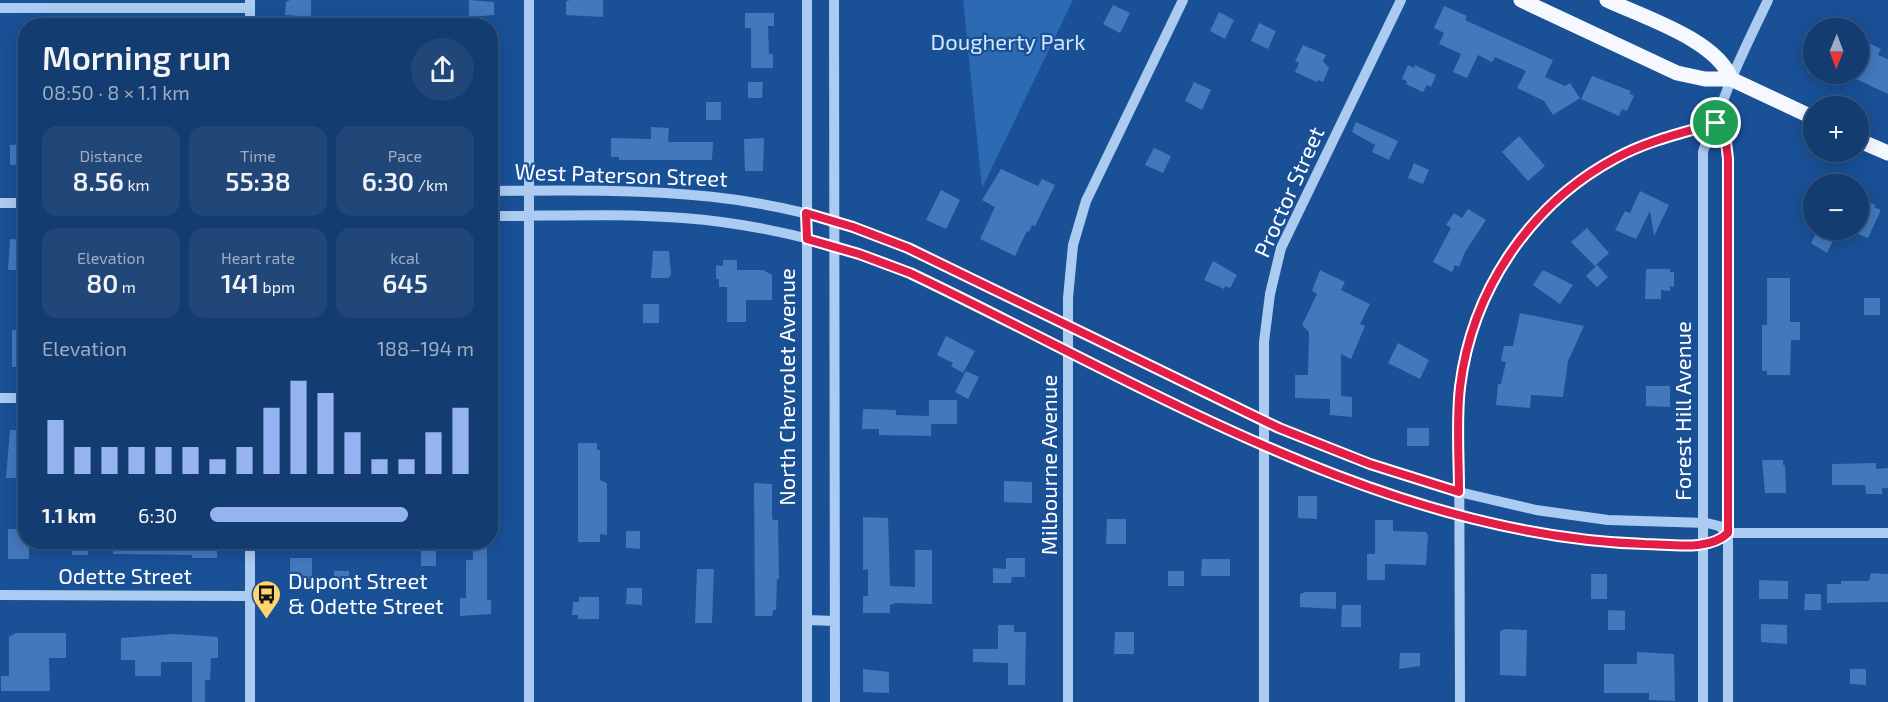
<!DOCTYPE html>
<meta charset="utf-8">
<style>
:root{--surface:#133c70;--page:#204778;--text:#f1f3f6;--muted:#9dadc3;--line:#325683;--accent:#95b2f1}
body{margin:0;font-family:"Exo 2",sans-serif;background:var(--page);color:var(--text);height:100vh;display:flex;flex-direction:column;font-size:22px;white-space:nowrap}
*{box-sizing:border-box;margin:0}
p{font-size:20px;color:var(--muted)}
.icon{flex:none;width:33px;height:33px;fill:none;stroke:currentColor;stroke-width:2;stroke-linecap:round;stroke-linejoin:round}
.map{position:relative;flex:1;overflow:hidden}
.sheet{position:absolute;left:18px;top:18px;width:480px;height:531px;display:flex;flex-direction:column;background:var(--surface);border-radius:24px;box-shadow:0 3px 15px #0003,0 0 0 2px var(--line)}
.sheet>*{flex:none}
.needle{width:39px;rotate:181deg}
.tools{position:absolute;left:1803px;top:18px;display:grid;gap:12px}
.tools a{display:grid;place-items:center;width:66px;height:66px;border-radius:50%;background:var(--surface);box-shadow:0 3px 15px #0003,0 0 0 2px var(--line);font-size:30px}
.pin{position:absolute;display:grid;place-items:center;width:51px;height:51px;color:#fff;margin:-26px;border:3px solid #fff;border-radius:50%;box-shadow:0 2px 6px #0007}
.round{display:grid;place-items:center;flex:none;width:63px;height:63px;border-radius:32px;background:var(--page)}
.summary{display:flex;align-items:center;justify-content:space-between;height:102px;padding:0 24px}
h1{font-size:33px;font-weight:600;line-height:45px}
.stats{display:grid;grid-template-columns:repeat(3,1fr);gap:9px;height:102px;padding:6px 24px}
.stats div{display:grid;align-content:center;border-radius:15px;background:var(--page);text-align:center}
.stats b{font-size:26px;font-weight:600}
.stats small{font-size:16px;font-weight:400}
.stats p{font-size:16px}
.chart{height:168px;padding:12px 24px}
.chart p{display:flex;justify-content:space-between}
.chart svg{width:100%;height:108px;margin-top:6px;stroke:var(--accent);stroke-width:6}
ul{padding:0 24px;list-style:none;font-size:20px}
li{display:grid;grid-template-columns:96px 72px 1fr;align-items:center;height:45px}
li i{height:15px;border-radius:8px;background:var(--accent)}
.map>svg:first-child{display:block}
.green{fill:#2d6ab4}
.building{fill:#4279bd}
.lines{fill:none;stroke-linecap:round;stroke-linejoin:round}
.minor{stroke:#accbf0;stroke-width:10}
.major{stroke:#f5f9ff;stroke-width:15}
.route-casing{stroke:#fff;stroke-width:12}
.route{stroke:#e11d48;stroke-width:8}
.labels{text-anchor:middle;stroke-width:4.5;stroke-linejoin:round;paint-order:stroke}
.park-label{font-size:22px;fill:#d3e5fb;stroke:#195096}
.street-label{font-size:22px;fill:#fff;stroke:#195096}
.poi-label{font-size:22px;fill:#fff;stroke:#195096;text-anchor:start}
</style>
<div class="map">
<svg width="1888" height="702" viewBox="0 0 1888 702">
<rect width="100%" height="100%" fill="#195096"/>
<path class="green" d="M963 0H1073L982 188Z"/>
<path class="building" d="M290 0H311V17L285 15 286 2Z
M469 0 494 2V15L469 17Z
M571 0H603V17L566 15V1Z
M1113 5 1130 13 1120 33 1103 24Z
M1444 6 1467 16 1465 20 1553 60 1545 77 1565 86 1570 83 1580 98 1553 115 1544 101 1517 88 1526 71 1495 57 1492 62 1478 55 1467 78 1453 72 1461 54 1439 44 1444 33 1434 28Z
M1219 12 1234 20 1225 39 1210 31Z
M745 13H774V26H768L769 54H773V68H751V28H745Z
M1259 23 1276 31 1268 49 1251 41Z
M1863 40 1881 49 1878 55 1888 59V94L1856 79 1858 50Z
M1303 45 1326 55 1323 61 1329 68 1323 82 1318 80 1317 82 1295 72 1299 63 1295 61Z
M1408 65 1414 68 1415 65 1436 75 1431 87 1427 85 1423 92 1406 84 1407 81 1402 79Z
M1592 76 1631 91 1629 93 1634 96 1627 111 1622 109 1619 116 1581 99Z
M748 82H763L762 98H748Z
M1194 82 1211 90 1202 110 1185 101Z
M706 102H721V120H706Z
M1356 122 1398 141 1389 160 1372 152 1375 145 1352 132Z
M651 127 669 128 668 142H713L712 160H619V157H611V138L651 139Z
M1519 136 1545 166 1528 181 1502 152Z
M764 138 763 171H745L744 139Z
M26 144V165H10V145Z
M1154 148 1171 156 1163 173 1145 165Z
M1414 163 1429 170 1423 184 1408 178Z
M1001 169 1038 186 1042 179 1055 185 1035 226 1032 225 1029 232 1027 231 1015 256 980 239 995 207 982 200Z
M941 190 960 200 946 229 926 220Z
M1640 191 1669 205 1654 236 1650 211 1636 239 1615 230 1625 211 1630 213Z
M1858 197 1875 205 1874 207 1881 210 1868 238 1858 234Z
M1468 209 1486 220 1465 252 1459 267 1455 265 1452 272 1433 262 1451 228 1446 225 1454 213 1462 218Z
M1587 228 1609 253 1595 266 1571 242Z
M1818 230H1838L1827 253 1811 243Z
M10 239 24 240 26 270H8Z
M653 251H669L671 275 668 278H651Z
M723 260H737V270H763L772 275V300H746V322H727V287H719V279H716V265L723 266Z
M1213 261 1237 275 1230 288 1225 286 1224 289 1204 280Z
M1597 265 1608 277 1597 287 1586 276Z
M1646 269H1670V272H1674V287L1670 286V291L1661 290V299H1645Z
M1320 270 1345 282 1341 290 1370 304 1360 324 1365 326 1351 359 1341 354V396L1352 397V417L1330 415V399L1295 398V375H1308L1309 332 1302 325 1317 294 1312 291Z
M1543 270 1573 285 1560 304 1533 285Z
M1767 278H1790V322H1800V340H1791L1790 375H1767V371H1762V325H1767Z
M1864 298H1880V315H1864Z
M643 304H659V323H643Z
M1520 313 1584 326 1568 361 1563 397 1531 395 1530 408 1496 405 1498 384H1501L1506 362 1501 361 1504 346H1513Z
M12 330 26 331V367H12Z
M946 336 975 351 963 373 951 366 953 363 937 355Z
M1398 343 1429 360 1420 379 1388 363Z
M966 371 979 377 968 399 955 392Z
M1646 386H1670V407L1646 406Z
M929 400H957V424H931V436L879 435V429H862L863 409 896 410V415L929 416Z
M1407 428H1429V446H1407Z
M10 430H26L25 478H6Z
M578 443H597V450H600V480L607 483V535L600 534V542H578Z
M1762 460H1783V465H1785L1786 493H1765Z
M1876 463V469L1888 468V488H1882V494H1866L1865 485H1832V464Z
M1004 481 1032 482V503L1004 502Z
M754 483 772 484V517L773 520H778L779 579H777L776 610H773L772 616H755Z
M1298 496H1317V519L1298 518Z
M863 517 888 518 890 586 915 587V550H932V604L895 603 890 605V613H863V596H868V569L863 570Z
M1107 519H1126V544H1106Z
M1375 520H1393V531L1426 532 1428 536 1426 565 1385 564V580H1367V554H1375Z
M8 529H26V542H29V559H8Z
M626 531H640V549L626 548Z
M72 542H88V555H72Z
M113 542H217V558H192V555L113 554Z
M473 542H487V600H491V614L460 616V598H466V560H473Z
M421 550H436V566H421Z
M290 558H312V579H290Z
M1006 558H1025V577H1012L1011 583H993V568L1006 569Z
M1202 559H1230V576H1201Z
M697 569H714L712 623H695Z
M334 571H349V587H334Z
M1168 571H1184V586H1168Z
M1871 573 1888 574V602L1827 603V584H1841V581H1869Z
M1591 574H1607V599H1591Z
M1759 580 1788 581V599H1759Z
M627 588H642V605L626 604Z
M1306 592H1336V609L1300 607V594Z
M1805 594H1821V610H1804Z
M579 597H599V619H578V615H572L573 602H579Z
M1342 605H1361V627H1341Z
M1608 610 1625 611V630H1608Z
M1761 624 1787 625V644L1761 642Z
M998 625H1014V632H1026L1025 685H1008V663L973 662V649H998Z
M1506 629 1527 630 1526 676 1500 675V631Z
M1115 632H1134V654H1114Z
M16 633H66V658H49L50 691H1V676H9V637Z
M174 634 218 637V658H211L210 680H205V702H192V662H161V676H135V660H121V638Z
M1637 652 1674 654 1675 701 1649 700V693H1604V664H1637Z
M1400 653H1420V666L1399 669Z
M863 669 889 672V693L863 692Z
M1850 669H1866V685L1850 684Z"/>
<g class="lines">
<path class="minor" d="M834 0 835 702
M0 8H250
M250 26V0
M1716 123 1726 142 1728 159V702
M490 191C641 190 766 186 908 248L1264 422 1370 464 1459 492 1536 510 1608 520 1707 523 1719 526 1728 533
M0 203H26
M490 216C555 216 619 213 683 218 761 224 838 243 910 273 1144 383 1378 534 1645 544 1670 544 1708 551 1728 533H1888
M0 398H26
M250 542V702
M0 595 250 596
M807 620 835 621
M529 702V0
M807 702V0
M1068 702V298L1073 245 1086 201 1183 0
M1264 702V342L1270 294 1281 248 1401 0
M1460 702 1459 402C1467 299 1525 207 1616 158 1647 141 1682 133 1716 123
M1703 702V152C1706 140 1713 132 1716 122 1729 79 1749 40 1768 0"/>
<path class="major" d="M1521 0 1677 73 1705 79H1731L1814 118
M1607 0C1643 17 1717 40 1731 79
M1858 140 1888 153"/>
</g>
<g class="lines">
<defs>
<path id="route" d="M1716 123 1726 142 1728 159V533C1708 552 1670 544 1645 544 1385 536 1139 382 910 273L859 254 807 239 806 213 853 227 908 248 1279 428 1370 464 1459 492C1459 458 1456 422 1460 387 1472 290 1530 204 1616 158 1647 141 1682 133 1716 123Z"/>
</defs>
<use href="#route" class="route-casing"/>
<use href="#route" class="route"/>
</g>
<defs>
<symbol id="bus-pin" viewBox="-11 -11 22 30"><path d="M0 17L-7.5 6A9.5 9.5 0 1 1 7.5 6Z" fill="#ffd46b" stroke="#195096"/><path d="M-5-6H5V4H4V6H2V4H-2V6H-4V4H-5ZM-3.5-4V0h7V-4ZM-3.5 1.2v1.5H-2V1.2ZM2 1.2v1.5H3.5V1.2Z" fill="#111"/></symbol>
</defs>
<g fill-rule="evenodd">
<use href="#bus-pin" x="250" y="578" width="33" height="45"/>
</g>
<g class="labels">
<g class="park-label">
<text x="1008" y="50">Dougherty Park</text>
</g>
<g class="street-label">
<text transform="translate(621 175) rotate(2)" y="8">West Paterson Street</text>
<text transform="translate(1289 192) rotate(-66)" y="8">Proctor Street</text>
<text transform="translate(787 387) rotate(-90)" y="8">North Chevrolet Avenue</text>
<text transform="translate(1683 411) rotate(-90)" y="8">Forest Hill Avenue</text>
<text transform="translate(1049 465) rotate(-90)" y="8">Milbourne Avenue</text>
<text x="125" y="584">Odette Street</text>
</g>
<g class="poi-label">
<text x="288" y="589">Dupont Street<tspan x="288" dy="25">&amp; Odette Street</tspan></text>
</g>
</g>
</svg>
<div class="tools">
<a><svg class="needle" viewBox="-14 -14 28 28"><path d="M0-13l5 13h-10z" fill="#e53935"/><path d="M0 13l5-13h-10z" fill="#9dadc3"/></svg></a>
<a>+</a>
<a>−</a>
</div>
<div class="pin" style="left:1716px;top:123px;background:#1e9e55"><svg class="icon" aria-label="arrive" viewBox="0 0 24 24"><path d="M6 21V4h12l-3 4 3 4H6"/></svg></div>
<section class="sheet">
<div class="summary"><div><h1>Morning run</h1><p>08:50 · 8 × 1.1 km</p></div><a class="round"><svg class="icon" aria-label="share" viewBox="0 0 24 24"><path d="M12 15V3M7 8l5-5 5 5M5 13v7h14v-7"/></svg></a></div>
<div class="stats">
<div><p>Distance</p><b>8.56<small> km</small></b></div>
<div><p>Time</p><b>55:38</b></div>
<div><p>Pace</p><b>6:30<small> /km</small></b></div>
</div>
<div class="stats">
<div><p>Elevation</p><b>80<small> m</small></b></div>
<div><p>Heart rate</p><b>141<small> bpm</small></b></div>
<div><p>kcal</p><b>645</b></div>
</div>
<div class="chart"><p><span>Elevation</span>188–194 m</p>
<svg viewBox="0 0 160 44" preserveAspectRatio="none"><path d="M5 44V22M15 44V33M25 44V33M35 44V33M45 44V33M55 44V33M65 44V38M75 44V33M85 44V17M95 44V6M105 44V11M115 44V27M125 44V38M135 44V38M145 44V27M155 44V17"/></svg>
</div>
<ul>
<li><b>1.1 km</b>6:30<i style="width:75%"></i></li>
</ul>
</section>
</div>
